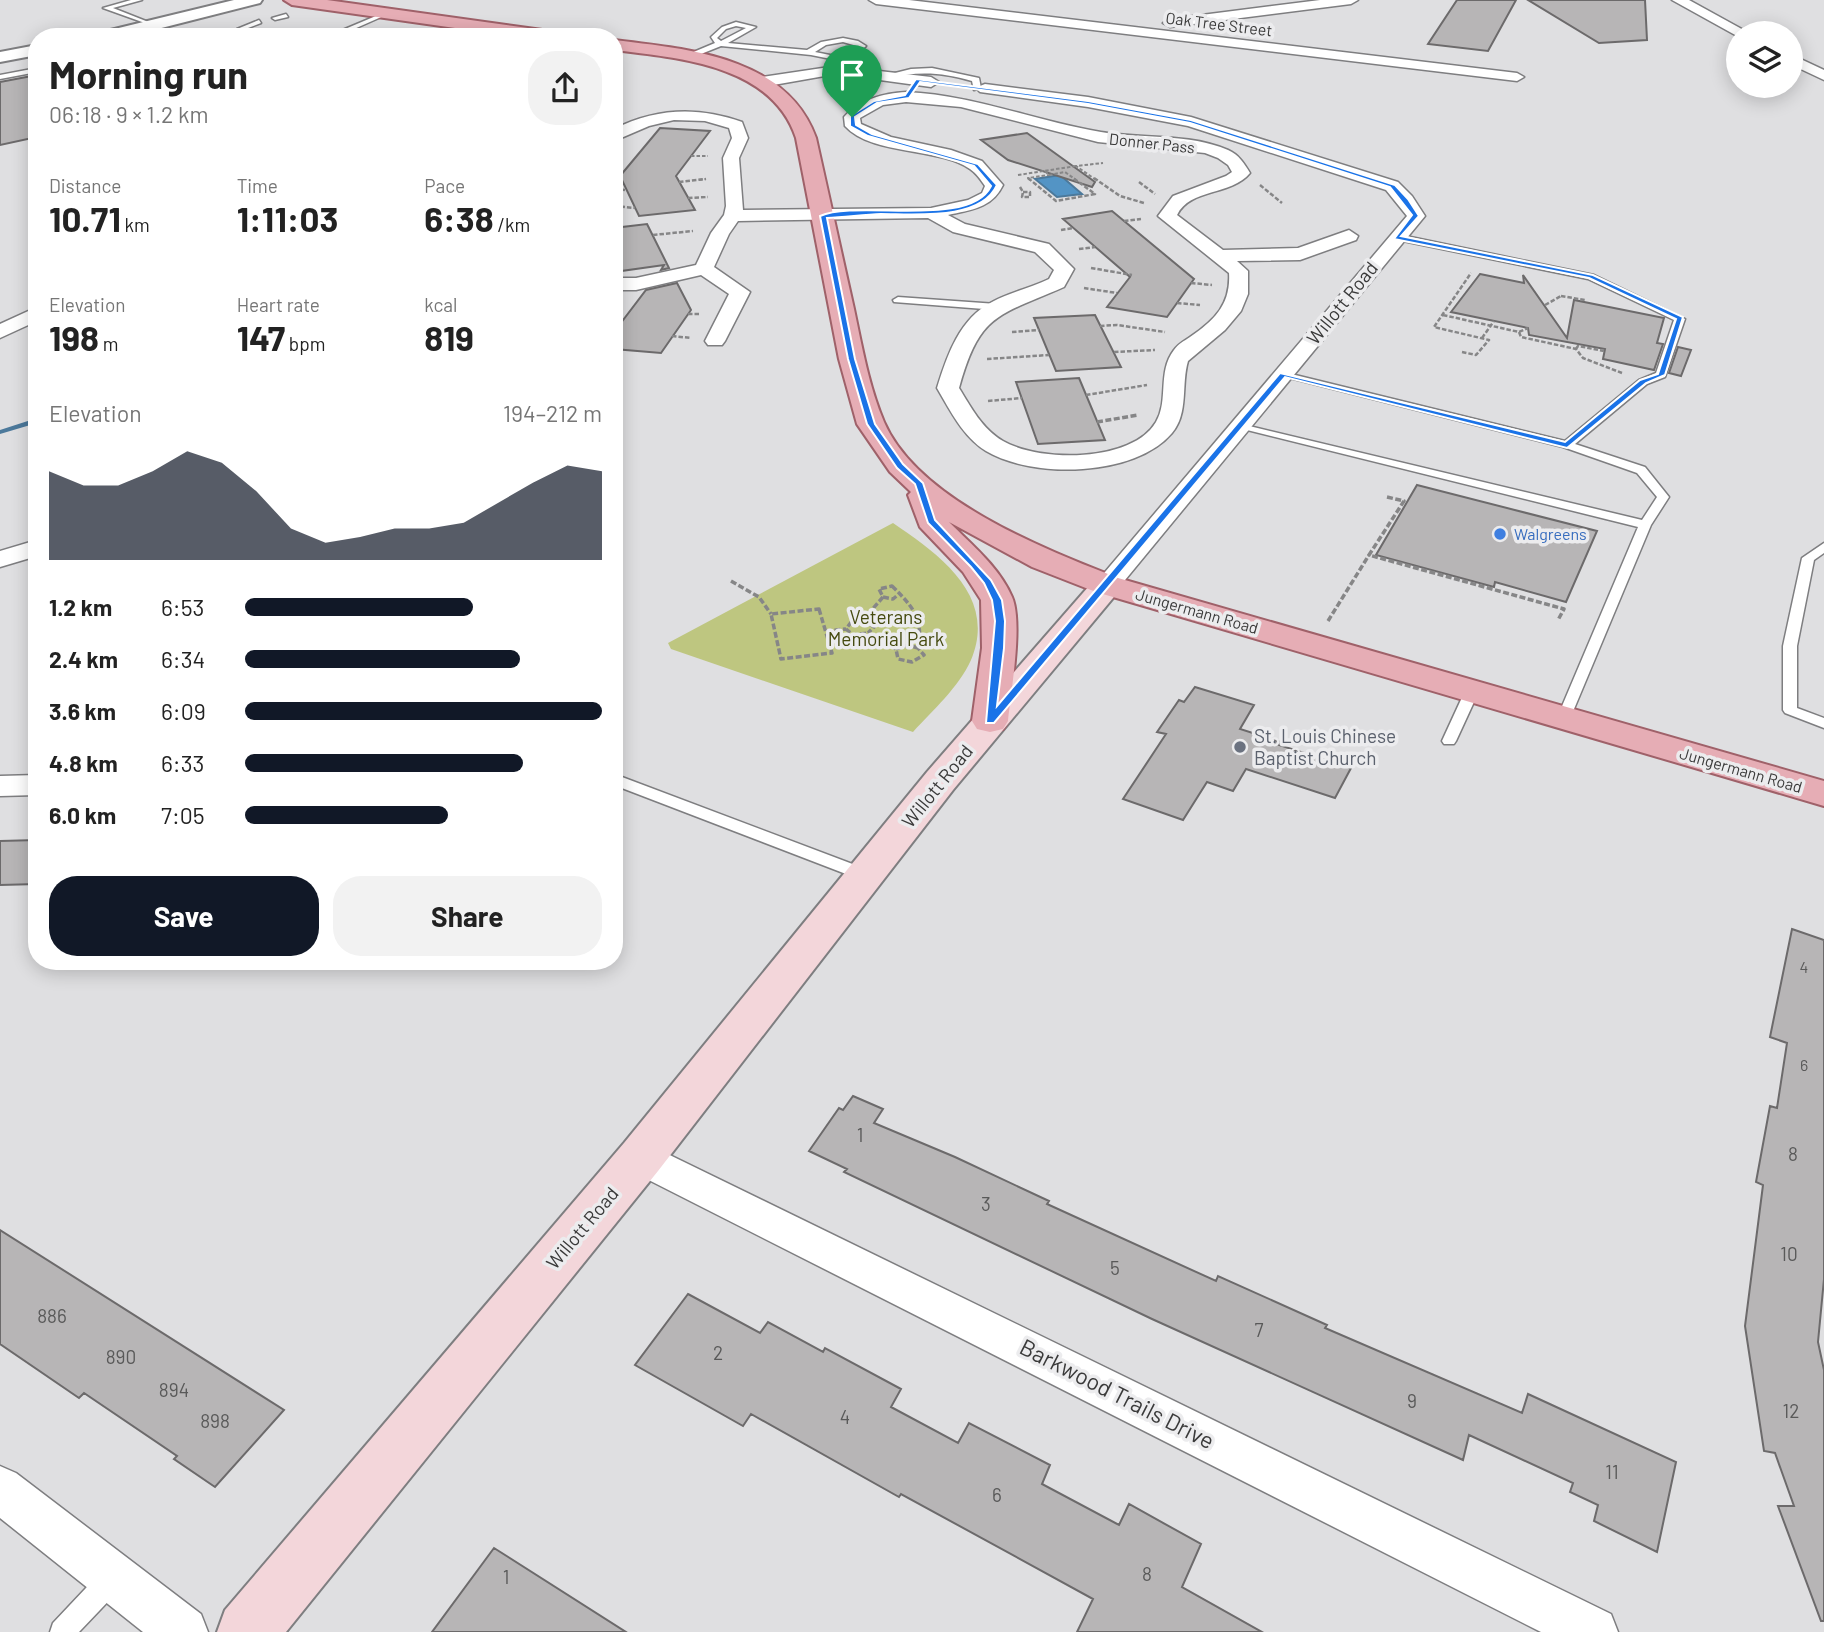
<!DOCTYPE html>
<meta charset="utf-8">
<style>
:root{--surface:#fff;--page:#f2f2f2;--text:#222;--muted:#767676;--accent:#111827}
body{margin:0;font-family:Barlow,sans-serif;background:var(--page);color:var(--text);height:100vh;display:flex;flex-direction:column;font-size:26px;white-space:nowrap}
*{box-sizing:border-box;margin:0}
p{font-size:23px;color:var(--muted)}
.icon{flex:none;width:38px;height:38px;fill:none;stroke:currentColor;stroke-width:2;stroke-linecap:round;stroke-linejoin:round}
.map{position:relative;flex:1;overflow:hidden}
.drawer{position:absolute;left:28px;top:28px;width:595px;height:942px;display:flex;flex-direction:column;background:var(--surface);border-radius:28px;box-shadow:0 4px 18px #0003}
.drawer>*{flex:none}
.fabs{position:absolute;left:1726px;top:21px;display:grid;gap:14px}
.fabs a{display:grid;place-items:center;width:77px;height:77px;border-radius:50%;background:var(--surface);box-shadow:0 4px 18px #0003;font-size:35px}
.pin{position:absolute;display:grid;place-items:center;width:60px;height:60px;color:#fff;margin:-72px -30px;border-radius:50% 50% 50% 0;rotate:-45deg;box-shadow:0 0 7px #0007}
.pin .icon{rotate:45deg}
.round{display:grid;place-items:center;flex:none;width:74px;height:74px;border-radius:28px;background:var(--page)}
.headline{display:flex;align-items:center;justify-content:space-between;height:119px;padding:0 21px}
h1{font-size:38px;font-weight:700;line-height:52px}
.stats{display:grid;grid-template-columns:repeat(3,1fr);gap:10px;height:119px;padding:7px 21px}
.stats div{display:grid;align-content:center}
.stats b{font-size:35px;font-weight:700}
.stats small{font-size:19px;font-weight:400}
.stats p{font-size:19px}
.chart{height:196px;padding:14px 21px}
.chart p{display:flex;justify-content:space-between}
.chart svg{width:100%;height:126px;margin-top:7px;fill:var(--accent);opacity:.7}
.action{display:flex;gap:14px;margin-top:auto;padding:14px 21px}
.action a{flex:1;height:80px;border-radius:28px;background:var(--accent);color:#fff;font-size:28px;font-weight:700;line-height:80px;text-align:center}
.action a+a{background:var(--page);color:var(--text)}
ul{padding:0 21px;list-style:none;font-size:23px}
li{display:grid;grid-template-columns:112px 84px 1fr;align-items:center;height:52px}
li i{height:18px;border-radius:9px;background:var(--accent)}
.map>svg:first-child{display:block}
.green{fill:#bec680}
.water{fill:#5394c5;stroke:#4c799b;stroke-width:2}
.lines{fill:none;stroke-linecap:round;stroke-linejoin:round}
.stream{fill:#4c799b;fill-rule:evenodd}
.building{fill:#b7b5b6;stroke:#6c6a6b;stroke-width:2}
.service-casing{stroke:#7e7e80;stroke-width:3}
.minor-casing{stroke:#7e7e80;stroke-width:3}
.tertiary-casing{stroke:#7e7e80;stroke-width:4}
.secondary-casing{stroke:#7e7e80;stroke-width:4}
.primary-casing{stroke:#9f6169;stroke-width:4}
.path-far2{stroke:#868687;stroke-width:2;stroke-dasharray:3.5 2;stroke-linecap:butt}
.path-far1{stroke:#868687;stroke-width:2.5;stroke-dasharray:4.5 2;stroke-linecap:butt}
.path{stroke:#868687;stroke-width:3.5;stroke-dasharray:6 2.5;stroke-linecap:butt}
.service{fill:#fff;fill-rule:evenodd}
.minor{fill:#fff;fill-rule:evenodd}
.tertiary{fill:#fff;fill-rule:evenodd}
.secondary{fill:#f3d6da;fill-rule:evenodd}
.primary{fill:#e6adb5;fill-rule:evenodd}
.route{fill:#1a73e8;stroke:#fff;stroke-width:2;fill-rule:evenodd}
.shop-dot{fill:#3f7fe0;stroke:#ececee;stroke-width:2.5}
.worship-dot{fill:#6b7280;stroke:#ececee;stroke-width:2.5}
.labels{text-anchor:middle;stroke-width:7;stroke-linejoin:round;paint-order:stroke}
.far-street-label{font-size:16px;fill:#3a3a3a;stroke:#ececee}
.far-shop-label{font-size:16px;fill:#366cbe;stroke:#ececee;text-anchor:start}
.number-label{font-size:16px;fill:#595959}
.street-label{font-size:19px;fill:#3a3a3a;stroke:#ececee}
.park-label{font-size:19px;fill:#454a0f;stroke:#ececee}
.worship-label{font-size:19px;fill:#5b616d;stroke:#ececee;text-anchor:start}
.near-number-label{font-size:19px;fill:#595959}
.near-street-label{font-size:23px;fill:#3a3a3a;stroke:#ececee}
</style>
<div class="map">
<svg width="1824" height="1632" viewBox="0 0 1824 1632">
<rect width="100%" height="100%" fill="#dfdfe1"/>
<path class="green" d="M893 523C939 554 998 596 971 660 959 687 933 710 913 732L671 649 668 643Z"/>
<path class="water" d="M1060 175 1082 194 1057 197 1035 179Z"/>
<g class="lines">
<path class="stream" d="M34 419H37V423L0 434V430Z"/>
</g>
<path class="building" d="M1457 0H1516L1488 51 1428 44Z
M1528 0H1645L1647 40 1599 43Z
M37 75V137L0 145V82Z
M660 128 710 131 676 176 695 210 639 216 620 176Z
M1027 133 1095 182 1092 187 1008 160 981 140Z
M1112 211 1194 279 1167 317 1107 307 1130 277 1063 219Z
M647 224 669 268 661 270 664 265 614 272V228Z
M1480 274 1524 283 1523 275 1567 338 1574 300 1664 318 1657 343 1663 344 1654 370 1603 359 1605 349 1529 335 1528 328 1451 312Z
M677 283 691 310 661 353 614 349V332L646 290Z
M1095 315 1121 367 1056 371 1034 318Z
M1678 347 1691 350 1681 376 1669 373Z
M1079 378 1105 440 1038 444 1016 382Z
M1417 485 1597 531 1566 602 1495 582 1494 587 1376 555Z
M1195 687 1254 705 1240 729 1281 742 1279 745 1351 768 1335 798 1246 769 1233 791 1207 782 1183 820 1123 799 1166 734 1157 732 1179 700 1184 702Z
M37 840V884L0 885V841Z
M1792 929 1824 940V1279L1818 1342 1824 1370V1621H1821L1778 1506H1794L1775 1453 1764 1451 1745 1326 1763 1185 1756 1182 1770 1106 1777 1108 1787 1043 1770 1037Z
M853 1096 883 1109 874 1123 955 1157 1049 1201 1047 1204 1216 1281 1218 1276 1327 1325 1325 1328 1522 1413 1528 1394 1676 1462 1657 1552 1594 1521 1598 1505 1570 1492 1573 1483 1469 1435 1463 1460 1152 1319 844 1172 847 1169 809 1151 839 1108 843 1110Z
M0 1230 284 1410 215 1487 174 1459 177 1456 84 1393 79 1398 0 1344Z
M688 1294 760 1333 768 1322 823 1352 825 1348 901 1389 891 1407 958 1443 969 1423 1050 1465 1042 1484 1119 1525 1129 1504 1201 1544 1182 1587 1262 1632H1077L1093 1599 901 1494 899 1497 751 1414 743 1426 635 1365Z
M494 1548 626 1632H432Z"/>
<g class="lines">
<defs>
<path id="service" d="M131 0H142L113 8 156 25V27L103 8Z
M383 13 388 14 336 37H326Z
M286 14 288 17 275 20 272 18Z
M259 20 261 23 240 31 237 29Z
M736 22 756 27 728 43 807 50 821 42 843 38 858 41 866 46 836 72 832 70 841 61 811 55 721 46 691 58 684 56 715 43 711 37 722 27ZM736 26 746 28 721 41 717 38 726 29ZM843 42 857 46 845 58 815 52 826 45Z
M141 28 167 36 168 37H157L139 31Z
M510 29 512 32 503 37H494Z
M37 68V72L0 79V75Z
M932 68 979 78 981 88 974 90 972 81C942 72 918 71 887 78L883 76 911 69Z
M1396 234 1594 275 1685 319 1665 377 1647 384 1575 444 1645 467 1669 497 1651 525 1569 721H1559L1557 718 1638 527 1235 427 1241 424 1642 520 1657 497 1637 473 1563 447 1278 375 1283 372 1565 441 1639 380 1656 373 1674 320 1588 279 1393 239 1391 237Z
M898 297 997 304 1002 307 997 310 894 302 893 300Z
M1824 543V553L1814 560 1797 646V708L1824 718V728L1785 713 1783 710V646L1802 558Z
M1472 687 1479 691 1456 741 1454 744H1444L1442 741 1465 691Z
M614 774 871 871 873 875 871 879H859L614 785Z
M111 1568 120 1571 123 1580 120 1589 79 1632H50L53 1623 102 1571Z"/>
<path id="minor" d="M869 0H909L1517 73 1524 77 1517 81 876 4Z
M1320 0H1358L1351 4 1170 27 1163 23 1170 19Z
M1672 0H1689L1749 33H1738L1737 36Z
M1790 54 1824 70V80L1790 64Z
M836 66 931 77 939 82 931 87 836 74 762 87 754 82 762 77Z
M985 84 1088 97 1191 117 1398 182 1412 196 1425 216 1116 591 1107 593 1098 591 1094 585 1407 216 1386 190 1188 126 1088 107 980 92 977 89 980 86Z
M906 92C974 95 1035 121 1101 132 1142 139 1189 133 1228 150 1239 155 1244 163 1250 173 1231 196 1190 188 1177 215L1223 250 1298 248 1349 230 1358 236 1356 240 1300 260 1237 261 1248 271V294L1241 311 1225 330 1188 361C1181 384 1189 413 1172 433 1135 477 1033 479 986 451 963 437 950 410 937 388 947 355 960 318 992 302 1010 292 1031 288 1049 279L1054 270 1035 252 953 232 928 218 738 221 729 234 714 267 750 292 725 341 722 345H708L705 341 729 294 701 275 636 290H614V278H636L696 265 711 233 724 215 726 206 723 158 732 138 729 128 705 121 674 120 649 126 614 141V129C656 108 698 106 742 122L748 138 739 158 743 210 931 208 968 200 982 193 985 186C981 180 976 173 970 169 939 147 872 156 845 126L844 117C859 100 884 93 906 92ZM906 102 961 107 1098 142 1205 153 1218 158 1228 165 1232 172 1226 176 1173 196 1158 216 1229 273C1231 304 1215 320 1190 337 1184 341 1178 344 1174 350 1157 372 1169 400 1156 422 1132 463 1039 462 1003 441 982 429 971 407 959 388 980 312 999 316 1064 287L1074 269 1049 244 965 224 948 215C971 210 992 208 1003 185L982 161 951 150 891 137 861 124 860 118 883 105Z
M37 307V321L0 338V324Z
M37 540V556L0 567V551Z
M37 775V795L0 796V776Z
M641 1141 1611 1614 1618 1632H1541L627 1169 621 1157 627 1145Z
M0 1466 16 1473 201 1614 208 1632H143L0 1518Z"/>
<path id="tertiary" d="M234 0H262L260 3 126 37H96L98 33Z
M37 45V55L0 62V52Z"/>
<path id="secondary" d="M1107 575 1118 578 1123 585 1118 592 953 790 658 1171 286 1632H217L225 1610 624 1143 927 772 1096 578Z"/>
<path id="primary" d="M284 0H327L557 32 565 37H519L292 5Z
M614 40C689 49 787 57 816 138 829 195 841 252 854 309 862 347 869 387 884 422 918 500 1044 549 1118 578L1824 781V806L1096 592 1032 567 949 522C972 545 999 567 1012 597 1023 622 1011 692 1008 721L1003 729 990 732 977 729 972 721 982 648 981 600 963 572 920 527 908 495 911 492 890 472 857 424 839 359 796 138C772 65 680 58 614 50Z"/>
</defs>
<use href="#service" class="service-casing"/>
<use href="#minor" class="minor-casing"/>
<use href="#tertiary" class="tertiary-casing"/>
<use href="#secondary" class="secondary-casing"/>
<use href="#primary" class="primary-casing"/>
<path class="path-far2" d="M691 156H708
M1045 171 1049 175
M1018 175 1076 166
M1049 175 1065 172 1076 180
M699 180 706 179
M1030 180 1028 178 1049 175
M1096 180 1076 166 1103 163"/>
<path class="path-far1" d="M1028 178 1056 201 1095 194 1073 178
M1094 178 1120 196 1144 203
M679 182 706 179
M1139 182 1155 194
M1260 185 1282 203
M1020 187 1023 192
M614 189 626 190
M1023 192H1030V197H1022Z
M688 198 708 197
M614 206 635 208
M1124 221 1141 219
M1061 230 1074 228
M653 235 693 231
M1079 249 1095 247
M1091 268 1132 275
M1191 283 1212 285
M1084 288 1117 293
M1561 296 1585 300
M1177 303 1200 305
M1545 305 1561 296
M688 314H699
M1443 315 1519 332 1528 328
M1100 326 1117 325 1165 332
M1012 332 1039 330
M1519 332 1521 337 1576 349 1583 358 1622 373
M672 336 691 338
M1482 338 1494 321
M1576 349 1578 346 1604 351
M1114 352 1155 350
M1462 352 1476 355 1489 340 1434 327 1471 273
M987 359 1049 355
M1086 395 1147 385
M988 401 1022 398"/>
<path class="path" d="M1097 422 1138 415
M1387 497 1404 501 1369 555 1564 609 1558 620
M731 581 759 597 771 614
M892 586C912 606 924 618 918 648L924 655 912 662 898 659 896 649 868 633 853 635 846 629 852 621 863 620 883 597 879 589Z
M883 597 893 599 899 594
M819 609 832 653 781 659 771 614Z
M863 620 874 627 868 633
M1328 621 1369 555
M826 631 846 629
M896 649 908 645 918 648"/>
<use href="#service" class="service"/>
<use href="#minor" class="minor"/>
<use href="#tertiary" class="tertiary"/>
<use href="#secondary" class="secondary"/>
<use href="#primary" class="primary"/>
</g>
<path class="route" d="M916 79 1088 101 1191 120 1395 185 1408 199 1419 216 1401 236 1593 275 1683 317 1665 375 1646 383 1567 448 1285 377 994 723H986L995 621 992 600 984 583 971 567 928 523 915 484 897 468 867 424 848 359 820 216C858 199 970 229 991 186L974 166 868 136 850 126V116L874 101 905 95ZM920 82 1088 104 1190 123 1390 187 1412 215 1394 239 1589 278 1676 319 1658 374 1640 380 1565 442 1280 373 997 706 1004 648 1005 621 1002 600 991 580 935 520 923 483 903 464 875 424 855 359 827 218C845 217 863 215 881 214 915 214 981 221 997 185L978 164 872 134 856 125 855 117 877 103 909 98Z"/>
<circle class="shop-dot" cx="1500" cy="534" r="7"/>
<circle class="worship-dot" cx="1240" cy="747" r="7"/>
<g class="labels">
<g class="far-street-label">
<text transform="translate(1219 24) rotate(7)" y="6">Oak Tree Street</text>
<text transform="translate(1152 143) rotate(6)" y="6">Donner Pass</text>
<text transform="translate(1197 611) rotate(16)" y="6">Jungermann Road</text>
<text transform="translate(1741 770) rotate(16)" y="6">Jungermann Road</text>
</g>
<g class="far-shop-label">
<text x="1514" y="540">Walgreens</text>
</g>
<g class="number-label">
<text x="1804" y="973">4</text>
<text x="1804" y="1071">6</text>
</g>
<g class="street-label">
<text transform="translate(1342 303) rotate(-51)" y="7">Willott Road</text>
<text transform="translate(937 786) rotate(-51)" y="7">Willott Road</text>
<text transform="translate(582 1228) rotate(-50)" y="7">Willott Road</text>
</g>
<g class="park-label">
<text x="886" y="624">Veterans<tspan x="886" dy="22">Memorial Park</tspan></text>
</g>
<g class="worship-label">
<text x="1254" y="743">St. Louis Chinese<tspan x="1254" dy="22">Baptist Church</tspan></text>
</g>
<g class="near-number-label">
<text x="860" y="1142">1</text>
<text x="1793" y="1161">8</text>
<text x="986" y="1211">3</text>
<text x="1789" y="1261">10</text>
<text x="1115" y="1275">5</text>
<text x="52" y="1323">886</text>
<text x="1259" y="1337">7</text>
<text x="718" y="1360">2</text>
<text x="121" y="1364">890</text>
<text x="174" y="1397">894</text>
<text x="1412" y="1408">9</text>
<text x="1791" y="1418">12</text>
<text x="845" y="1424">4</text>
<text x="215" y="1428">898</text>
<text x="1612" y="1479">11</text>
<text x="997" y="1502">6</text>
<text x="1147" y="1581">8</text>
<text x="506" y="1584">1</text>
</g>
<g class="near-street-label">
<text transform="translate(1117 1394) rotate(27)" y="8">Barkwood Trails Drive</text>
</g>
</g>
</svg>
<div class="fabs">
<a><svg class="icon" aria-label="layers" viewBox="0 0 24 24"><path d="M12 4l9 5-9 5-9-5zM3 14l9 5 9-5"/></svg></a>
</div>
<div class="pin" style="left:852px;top:117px;background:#1e9e55"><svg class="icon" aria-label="arrive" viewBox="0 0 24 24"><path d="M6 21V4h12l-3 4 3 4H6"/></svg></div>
<section class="drawer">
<div class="headline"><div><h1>Morning run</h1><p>06:18 · 9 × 1.2 km</p></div><a class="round"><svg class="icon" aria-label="share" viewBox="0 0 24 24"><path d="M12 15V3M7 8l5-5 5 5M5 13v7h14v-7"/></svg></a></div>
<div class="stats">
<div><p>Distance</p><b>10.71<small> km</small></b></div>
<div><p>Time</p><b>1:11:03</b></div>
<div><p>Pace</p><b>6:38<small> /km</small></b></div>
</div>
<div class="stats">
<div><p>Elevation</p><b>198<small> m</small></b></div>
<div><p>Heart rate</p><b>147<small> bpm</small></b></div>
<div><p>kcal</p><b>819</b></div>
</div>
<div class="chart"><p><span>Elevation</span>194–212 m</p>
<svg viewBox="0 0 160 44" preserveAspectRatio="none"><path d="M0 44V13L10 18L20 18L30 13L40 6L50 10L60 20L70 33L80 38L90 36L100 33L110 33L120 31L130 24L140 17L150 11L160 13V44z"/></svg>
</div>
<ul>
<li><b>1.2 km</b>6:53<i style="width:64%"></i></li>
<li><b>2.4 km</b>6:34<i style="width:77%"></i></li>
<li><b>3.6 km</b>6:09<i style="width:100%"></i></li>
<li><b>4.8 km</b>6:33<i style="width:78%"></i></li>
<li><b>6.0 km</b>7:05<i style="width:57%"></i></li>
</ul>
<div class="action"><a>Save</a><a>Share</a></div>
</section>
</div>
